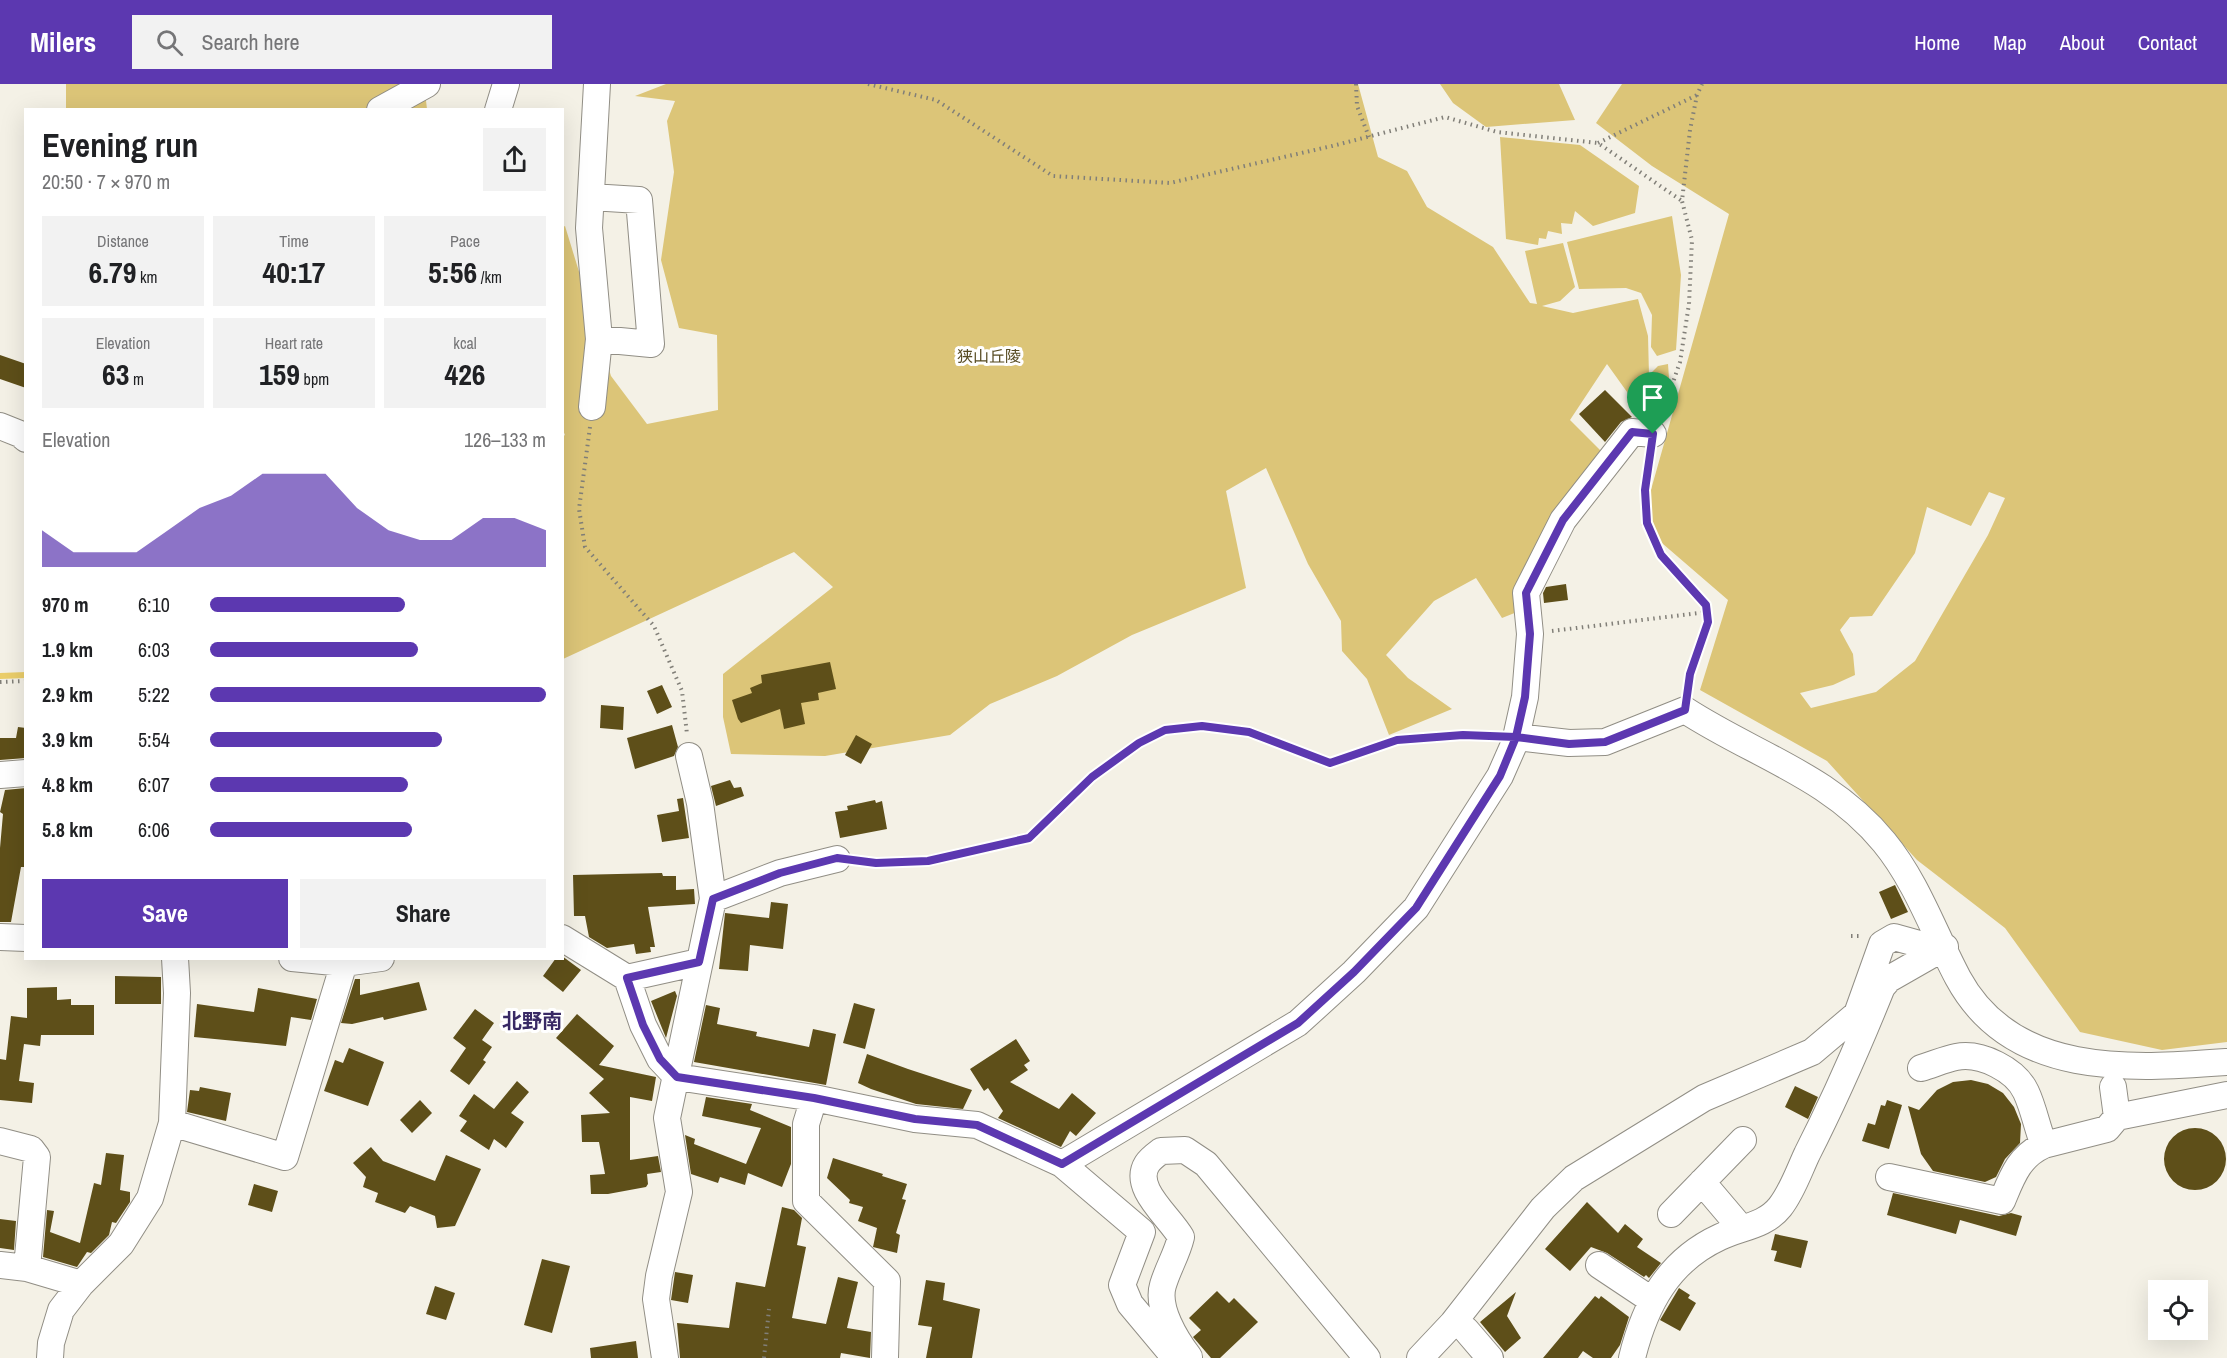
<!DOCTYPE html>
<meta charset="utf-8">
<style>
:root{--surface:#fff;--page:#f2f2f2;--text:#202124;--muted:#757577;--accent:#5c38b0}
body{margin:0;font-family:"Archivo Narrow","Noto Sans JP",sans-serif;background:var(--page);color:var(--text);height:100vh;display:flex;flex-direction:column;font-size:22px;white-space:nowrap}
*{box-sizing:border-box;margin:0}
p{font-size:20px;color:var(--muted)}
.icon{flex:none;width:33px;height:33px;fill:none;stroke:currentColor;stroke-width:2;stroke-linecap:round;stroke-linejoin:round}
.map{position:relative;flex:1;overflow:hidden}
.side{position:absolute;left:24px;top:24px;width:540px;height:852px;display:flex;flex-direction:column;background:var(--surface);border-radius:0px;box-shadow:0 6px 24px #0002}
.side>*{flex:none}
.tools{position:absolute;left:2148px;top:1196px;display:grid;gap:12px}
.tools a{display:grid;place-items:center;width:60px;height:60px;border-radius:0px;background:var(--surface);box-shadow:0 6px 24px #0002;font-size:30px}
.pin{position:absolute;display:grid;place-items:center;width:51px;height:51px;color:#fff;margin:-62px -26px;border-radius:50% 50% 50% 0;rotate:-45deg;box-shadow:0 0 6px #0007}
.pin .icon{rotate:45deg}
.round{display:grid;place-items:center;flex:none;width:63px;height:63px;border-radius:0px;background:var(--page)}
.head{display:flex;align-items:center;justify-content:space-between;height:102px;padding:0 18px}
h1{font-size:33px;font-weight:700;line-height:45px}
.stats{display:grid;grid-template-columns:repeat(3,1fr);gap:9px;height:102px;padding:6px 18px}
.stats div{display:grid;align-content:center;border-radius:0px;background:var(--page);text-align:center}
.stats b{font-size:30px;font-weight:700}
.stats small{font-size:16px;font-weight:400}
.stats p{font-size:16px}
.chart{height:168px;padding:12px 18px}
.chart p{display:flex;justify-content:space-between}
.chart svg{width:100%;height:108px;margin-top:6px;fill:var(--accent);opacity:.7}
.action{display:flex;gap:12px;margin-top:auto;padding:12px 18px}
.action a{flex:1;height:69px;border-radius:0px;background:var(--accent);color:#fff;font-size:24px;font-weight:700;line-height:69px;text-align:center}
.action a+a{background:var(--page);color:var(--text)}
ul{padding:0 18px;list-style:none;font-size:20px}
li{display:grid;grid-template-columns:96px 72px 1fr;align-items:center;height:45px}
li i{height:15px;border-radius:8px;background:var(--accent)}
header{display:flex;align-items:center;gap:36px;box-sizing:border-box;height:84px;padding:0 30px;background:var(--accent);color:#fff}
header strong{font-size:28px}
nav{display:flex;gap:33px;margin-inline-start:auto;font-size:21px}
.search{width:420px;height:54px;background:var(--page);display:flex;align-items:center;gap:15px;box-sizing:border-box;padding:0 21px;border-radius:0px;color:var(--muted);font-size:22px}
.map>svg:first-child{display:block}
.green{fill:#dcc578;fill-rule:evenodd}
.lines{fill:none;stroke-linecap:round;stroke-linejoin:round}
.stream{stroke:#ebce6a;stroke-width:6}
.building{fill:#5e4f19}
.minor-casing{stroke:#918e85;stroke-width:28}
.path{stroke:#817f78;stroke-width:4;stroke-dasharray:1.5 4.5;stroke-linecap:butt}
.minor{stroke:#fff;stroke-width:26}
.route-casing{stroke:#fff;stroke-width:12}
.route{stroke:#5c38b0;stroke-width:8}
.labels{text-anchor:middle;stroke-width:6;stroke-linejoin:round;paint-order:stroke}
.park-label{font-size:16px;fill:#574b22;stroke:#fff}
.quarter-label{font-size:20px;font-weight:bold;fill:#382964;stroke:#fff}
</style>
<header>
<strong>Milers</strong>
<div class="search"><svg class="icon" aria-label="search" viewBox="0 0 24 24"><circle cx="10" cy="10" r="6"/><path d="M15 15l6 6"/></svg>Search here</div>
<nav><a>Home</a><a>Map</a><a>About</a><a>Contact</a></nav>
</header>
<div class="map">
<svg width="2227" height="1274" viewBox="0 0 2227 1274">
<rect width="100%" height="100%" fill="#f4f1e6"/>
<path class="green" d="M66 0H424L427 25 66 26Z
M666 0H1358L1378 73 1407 87 1427 123 1493 163 1530 219 1537 220 1525 167 1563 159 1575 203 1560 217 1542 222 1573 229 1638 215 1648 252 1649 291 1658 282 1668 280 1669 294 1650 340 1607 280 1570 336 1606 372 1522 526 1502 534 1476 494 1434 517 1386 571 1408 594 1452 625 1389 651 1367 595 1342 567 1341 537 1308 480 1266 384 1226 407 1246 504 1132 551 1057 592 990 620 950 651 825 672 731 670 723 633V590L833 503 794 468 563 575 562 353 565 351 562 344 563 143 565 142 611 292 647 340 718 326 717 251 679 244 661 176 674 88 667 37 675 17 635 12Z
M1440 0H1559L1575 36 1486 43 1453 19Z
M1622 0H2227V958L2162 966 2080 948 2005 844 1917 776 1827 677 1700 606 1728 516 1641 441 1729 130 1652 82 1596 39ZM1989 408 2005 414 1988 451 1915 577 1876 608 1811 624 1800 609 1833 601 1855 591 1853 570 1840 546 1850 533 1872 532 1915 469 1927 423 1971 442Z
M1500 53 1580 61 1639 102 1635 129 1593 142 1575 127 1572 140 1561 139 1562 150 1548 147 1546 155 1539 154 1538 161 1506 155Z
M1672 132 1681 191 1676 266 1657 272 1651 263 1652 231 1641 209 1626 204 1579 205 1567 158Z"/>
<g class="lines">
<path class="stream" d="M0 592 26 591"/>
</g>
<path class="building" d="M0 271 26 280V304L0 295Z
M1605 306 1632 333 1621 338 1605 358 1579 330Z
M1566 500 1568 516 1544 519 1543 509 1546 503Z
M830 578 836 605 818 609 819 616 801 619 805 640 784 645 780 625 741 639 738 635 732 616 752 609 750 604 762 599 761 591Z
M662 601 672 623 657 630 647 607Z
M601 621 624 623 623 646 600 644Z
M672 641 678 663 674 672 635 685 627 654Z
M18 643 26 644V674L0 676V654H16Z
M856 651 872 660 861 680 845 671Z
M730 696 734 704 741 703 744 712 716 722 711 702Z
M26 704 25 783H21L11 838H0V764L3 730 0 728 5 706Z
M683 714 689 754 662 758 657 731 679 727 677 715Z
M875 716 876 719 882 717 887 745 840 754 835 728 848 726 847 722Z
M662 789 663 792H676V806L694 805 695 820 648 823 655 863H650L651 868 636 870 634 860 607 864 589 853 585 832H574L573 791Z
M1895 801 1908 828 1891 835 1879 808Z
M771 818 788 820 783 865 750 861 748 887 719 885 725 829 769 834Z
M562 872 581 886 563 908 543 892 556 874H562Z
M115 892 161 893V920H115Z
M355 895H360V911L419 898 427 926 384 936 383 933 352 940 341 939Z
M57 903V916L71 915V921H94V951H41L40 962 24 960 19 997 34 999 32 1019 0 1016V975L6 976 11 932 27 934V904Z
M258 904 317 915 311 936 291 933 286 962 194 953 197 920 254 928Z
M675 907 677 912 666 954 651 917Z
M854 919 875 925 865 965 843 959Z
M706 921 720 924 717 940 757 948 756 952 809 963 813 945 836 950 826 1001 694 978Z
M475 925 494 939 482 956 492 963 483 976 486 978 469 1001 450 987 466 964 453 954Z
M577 930 614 962 599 981 656 993 652 1017 630 1013V1076L658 1072 661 1088 647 1090 648 1100 646 1103 608 1110H591L590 1091 605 1090 599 1058H582L581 1031 610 1029 589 1009 604 995 556 954Z
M1016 955 1030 977 1024 981 1028 986 1010 998 1059 1025 1072 1009 1096 1029 1076 1052 1070 1047 1061 1063 998 1034 1003 1027 988 1004 984 1007 970 985Z
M349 964 384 978 368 1022 324 1007 335 976 343 979Z
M867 970 908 985 972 1006 963 1025 916 1020 871 1005 858 999Z
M1971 996 1988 1000 2003 1009 2014 1023 2021 1040 2020 1059 2005 1075 1996 1093 1985 1098 1933 1087 1921 1070 1908 1022 1919 1026 1937 1006 1953 998Z
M517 997 529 1008 511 1029 524 1038 506 1064 494 1055 489 1066 460 1047 467 1037 459 1032 474 1010 494 1025Z
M1795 1002 1818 1013 1808 1035 1785 1023Z
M200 1003 231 1009 226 1037 187 1028 190 1006 199 1007Z
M706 1013 752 1020 750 1026 791 1043V1080L782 1103 748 1089 745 1101 720 1093 718 1099 691 1090 685 1051 695 1055 694 1060 746 1080 761 1044 702 1032Z
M420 1016 432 1029 412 1049 400 1036Z
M1887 1016 1902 1021 1889 1065 1862 1057 1868 1039 1875 1041 1881 1021 1885 1022Z
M2164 1075a31 31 0 1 1 62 0a31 31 0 1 1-62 0Z
M371 1063 383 1077 435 1097 446 1071 481 1085 455 1142 437 1144 435 1132 410 1122 405 1129 375 1118 378 1109 363 1103 366 1093 353 1079Z
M106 1069 124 1071 120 1106 130 1108V1118L116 1139 112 1138 109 1151 91 1169 87 1168 77 1183 43 1173 47 1126 54 1127 50 1148 80 1159 94 1099 101 1101Z
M833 1074 883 1090 882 1092 907 1100 902 1115 906 1116 896 1149 900 1151 897 1169 873 1163 877 1144 858 1137 863 1123 849 1119 850 1116 827 1094Z
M254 1100 278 1107 272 1128 248 1121Z
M1893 1109 1999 1132 2011 1129 2022 1132 2016 1152 1960 1136 1956 1150 1887 1131Z
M1587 1118 1618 1149 1625 1140 1643 1155 1637 1163 1661 1179 1649 1194 1646 1191 1644 1193 1607 1169 1591 1163 1570 1187 1545 1165Z
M782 1123 794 1126 802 1134 797 1161 806 1163 792 1234 826 1240 838 1193 858 1198 847 1244 871 1248 870 1274 841 1269 840 1274H680L677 1239 729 1244 736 1198 765 1203Z
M0 1135 16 1137 14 1166 0 1164Z
M1775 1150 1808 1157 1801 1184 1774 1177 1777 1167 1771 1166Z
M542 1175 570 1182 552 1249 524 1241Z
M675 1188 693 1191 688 1219 671 1216Z
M926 1196 945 1199 943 1216 980 1225 972 1274H926L932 1243 918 1241Z
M435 1202 455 1209 446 1236 426 1230Z
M1679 1204 1690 1211 1688 1214 1696 1219 1680 1247 1660 1236Z
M1217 1207 1229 1219 1234 1214 1258 1238 1220 1274H1211L1193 1253 1201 1246 1189 1234Z
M1516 1208 1507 1232 1521 1254 1505 1268 1480 1238Z
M1595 1212 1599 1215 1601 1212 1629 1233 1620 1261 1611 1274H1593L1583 1267 1578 1274H1543Z
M636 1257 638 1274H591L590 1264Z"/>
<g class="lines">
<defs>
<path id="minor" d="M380 26 427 0
M498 26 506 0
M591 113 639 116 651 260 599 255
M592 323 599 255 589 144 597 0
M0 342 20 350 26 355
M1516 653 1569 659 1605 658 1685 626C1754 671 1830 692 1884 758 1917 798 1934 849 1958 894 2012 994 2131 985 2227 978
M0 691 26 689
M713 815 780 789 837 775
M0 853 26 854
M562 854 627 894 643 941 660 975 677 993 814 1014 915 1035 977 1041 1062 1080 1142 1148 1122 1201 1130 1220 1171 1269V1274
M292 874 344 879 381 874
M627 894 699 878
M1921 984C1932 981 1945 975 1956 973 1981 968 2016 986 2026 1008 2034 1025 2037 1044 2044 1061L2107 1045 2117 1033
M2113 1003 2117 1033 2227 1011
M814 1014 806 1040V1117L887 1197 885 1274
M172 1039 285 1073 344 879
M0 1057 31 1065 37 1073 27 1184
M1062 1080 1298 939 1354 888 1416 824 1500 692 1515 658 1525 613 1530 550 1526 509 1563 436 1632 348 1653 350
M1889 1093 2002 1117C2012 1093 2019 1072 2044 1061
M1702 1098 1741 1144
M1671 1130 1743 1056
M0 1181 27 1184 81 1200
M1599 1181 1653 1217
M1466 1246 1490 1274
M1189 1273C1176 1256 1156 1224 1163 1201 1168 1184 1177 1170 1181 1153 1169 1132 1132 1104 1147 1080 1150 1075 1157 1070 1161 1067L1185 1066 1206 1080 1367 1274
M50 1274 51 1259 61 1226 81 1200 121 1160 150 1114 172 1039 177 909 175 874
M665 1274 656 1215 659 1192 679 1108 667 1034 713 815 700 719 689 672
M1420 1274 1453 1239 1543 1124 1574 1094 1704 1014 1812 968 1857 930 1882 860 1894 853 1930 863H1945
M1632 1274C1645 1221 1668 1177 1720 1153 1741 1143 1765 1142 1780 1123 1792 1108 1799 1087 1807 1070 1835 1015 1859 960 1882 903L1889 895 1945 863"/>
</defs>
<use href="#minor" class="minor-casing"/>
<path class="path" d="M868 0 936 16 1053 92 1170 99 1332 62 1445 33 1497 48 1598 59 1682 117
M1356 0 1357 22 1369 53
M1598 59 1697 11
M1662 330 1680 278 1689 220 1692 156 1682 117 1690 46 1697 11 1702 0
M590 343 579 425 585 463 654 542 682 607 687 650
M1650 371C1645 406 1642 439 1661 471 1674 492 1710 509 1708 537 1707 557 1691 581 1688 604
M1552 547 1707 528
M0 598 26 597
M858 777 928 776 1029 754 1092 693 1139 659 1165 646 1202 642 1249 648 1331 679 1397 656 1463 651 1495 652
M1851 852H1862
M764 1274 769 1225"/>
<use href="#minor" class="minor"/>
</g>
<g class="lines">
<defs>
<path id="route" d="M1653 350 1632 348 1563 436 1526 509 1530 550 1525 613 1516 653 1463 651 1397 656 1330 679 1249 648 1202 642 1165 646 1139 659 1092 693 1029 754 928 777 876 779 837 774 780 789 713 815 699 878 627 894 643 941 660 975 677 993 814 1014 915 1035 977 1041 1062 1080 1298 939 1354 888 1416 824 1500 692 1516 653 1569 660 1605 658 1685 626 1690 590 1708 538 1706 521 1661 471 1647 439 1645 406 1653 350"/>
</defs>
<use href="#route" class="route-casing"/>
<use href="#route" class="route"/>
</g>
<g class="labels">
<g class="park-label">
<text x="989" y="278">狭山丘陵</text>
</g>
<g class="quarter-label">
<text x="532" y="944">北野南</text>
</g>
</g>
</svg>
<div class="tools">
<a><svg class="icon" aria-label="locate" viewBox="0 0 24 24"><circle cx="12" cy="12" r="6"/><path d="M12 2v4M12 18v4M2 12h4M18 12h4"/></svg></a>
</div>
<div class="pin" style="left:1653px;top:350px;background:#1e9e55"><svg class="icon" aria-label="arrive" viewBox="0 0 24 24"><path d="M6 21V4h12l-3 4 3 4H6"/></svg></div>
<section class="side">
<div class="head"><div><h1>Evening run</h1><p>20:50 · 7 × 970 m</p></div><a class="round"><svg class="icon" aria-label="share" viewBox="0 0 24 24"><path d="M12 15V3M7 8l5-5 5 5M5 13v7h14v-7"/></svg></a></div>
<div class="stats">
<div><p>Distance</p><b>6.79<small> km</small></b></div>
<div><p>Time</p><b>40:17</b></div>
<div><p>Pace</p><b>5:56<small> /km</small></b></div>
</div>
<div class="stats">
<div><p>Elevation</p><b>63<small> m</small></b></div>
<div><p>Heart rate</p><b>159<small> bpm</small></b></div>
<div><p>kcal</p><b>426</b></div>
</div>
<div class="chart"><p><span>Elevation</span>126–133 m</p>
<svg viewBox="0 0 160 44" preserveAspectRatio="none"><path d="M0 44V29L10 38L20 38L30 38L40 29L50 20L60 15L70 6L80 6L90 6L100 20L110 29L120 33L130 33L140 24L150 24L160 29V44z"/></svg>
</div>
<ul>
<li><b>970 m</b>6:10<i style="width:58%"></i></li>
<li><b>1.9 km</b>6:03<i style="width:62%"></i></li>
<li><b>2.9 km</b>5:22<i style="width:100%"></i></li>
<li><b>3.9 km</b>5:54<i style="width:69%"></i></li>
<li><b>4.8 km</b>6:07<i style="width:59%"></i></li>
<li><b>5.8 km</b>6:06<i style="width:60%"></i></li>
</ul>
<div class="action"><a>Save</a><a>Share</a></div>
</section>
</div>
